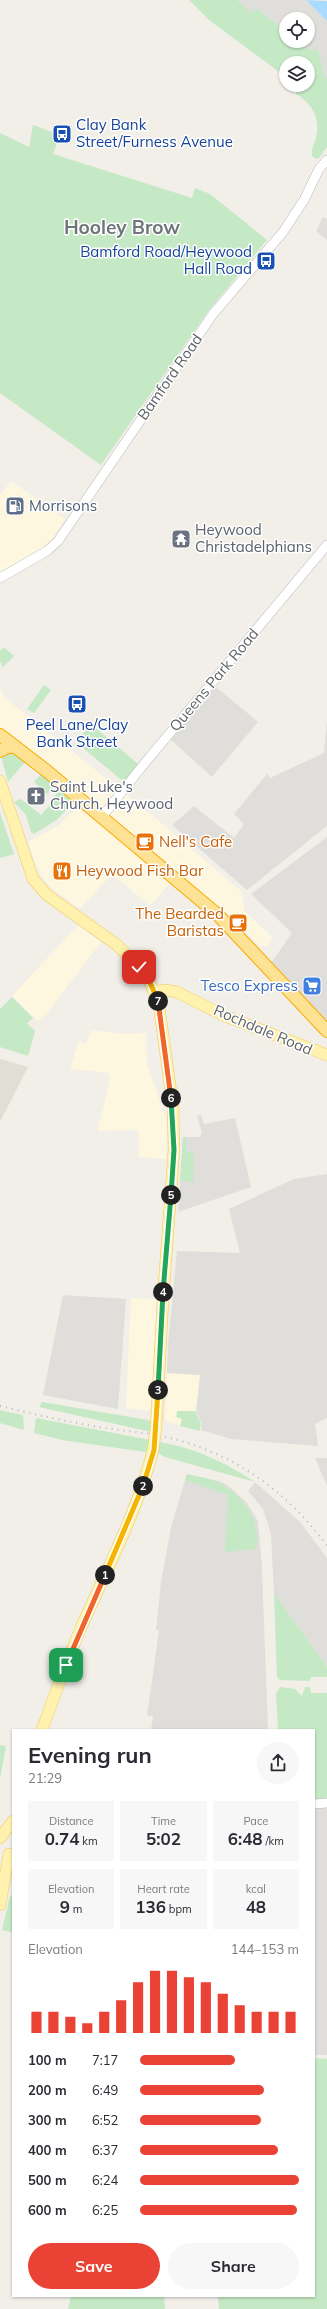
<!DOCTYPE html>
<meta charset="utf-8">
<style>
:root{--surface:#fff;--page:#f7f7f7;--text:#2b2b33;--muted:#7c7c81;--accent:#ea4335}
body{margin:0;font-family:Mulish,sans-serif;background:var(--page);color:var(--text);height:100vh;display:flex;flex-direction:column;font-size:15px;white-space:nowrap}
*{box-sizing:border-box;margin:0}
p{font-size:13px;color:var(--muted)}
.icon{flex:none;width:22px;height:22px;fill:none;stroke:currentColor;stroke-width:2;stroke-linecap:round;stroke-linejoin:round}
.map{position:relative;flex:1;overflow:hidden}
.panel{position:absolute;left:12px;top:1729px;width:303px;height:568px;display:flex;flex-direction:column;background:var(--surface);border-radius:0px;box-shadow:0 1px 3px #0004}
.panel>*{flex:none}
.buttons{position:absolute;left:279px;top:12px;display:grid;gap:8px}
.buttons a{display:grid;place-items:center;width:36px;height:36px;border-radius:50%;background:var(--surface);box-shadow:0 1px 3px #0004;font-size:20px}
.pin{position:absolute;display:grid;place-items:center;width:34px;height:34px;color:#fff;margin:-17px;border-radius:8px;box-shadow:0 2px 6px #0006}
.km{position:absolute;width:20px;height:20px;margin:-10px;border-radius:50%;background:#222;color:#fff;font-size:11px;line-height:20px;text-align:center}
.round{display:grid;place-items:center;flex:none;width:42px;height:42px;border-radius:21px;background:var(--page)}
.headline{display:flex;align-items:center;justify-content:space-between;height:68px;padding:0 16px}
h1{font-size:22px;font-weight:700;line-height:30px}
.metrics{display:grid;grid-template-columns:repeat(3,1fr);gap:6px;height:68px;padding:4px 16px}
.metrics div{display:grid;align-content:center;border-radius:0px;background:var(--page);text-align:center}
.metrics b{font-size:17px;font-weight:700}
.metrics small{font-size:11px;font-weight:400}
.metrics p{font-size:11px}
.chart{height:112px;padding:8px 16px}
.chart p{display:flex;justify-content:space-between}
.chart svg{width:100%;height:72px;margin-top:4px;stroke:var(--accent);stroke-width:6}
.primary-button{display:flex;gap:8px;margin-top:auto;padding:8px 16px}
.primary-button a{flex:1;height:46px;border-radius:24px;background:var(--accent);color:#fff;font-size:16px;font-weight:700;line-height:46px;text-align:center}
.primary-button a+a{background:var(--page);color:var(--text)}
ul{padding:0 16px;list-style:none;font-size:13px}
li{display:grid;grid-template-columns:64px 48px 1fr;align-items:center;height:30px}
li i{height:10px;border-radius:5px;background:var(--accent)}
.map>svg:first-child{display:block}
.commercial{fill:#fef7e0}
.industrial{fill:#e0deda}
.education{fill:#e1ded6}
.green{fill:#c5e8c5}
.water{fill:#aadaff}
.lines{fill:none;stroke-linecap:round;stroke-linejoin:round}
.secondary-casing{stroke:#b6babf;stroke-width:10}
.primary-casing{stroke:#f2c960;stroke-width:12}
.highway-casing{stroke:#f9ab00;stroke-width:14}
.secondary{stroke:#fff;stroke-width:9}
.primary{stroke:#fff2af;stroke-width:11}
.highway{stroke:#fde293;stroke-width:12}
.rail{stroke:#b6b7b8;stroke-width:2;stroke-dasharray:1 5;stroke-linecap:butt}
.primary-bridge-casing{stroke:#f2c960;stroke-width:12;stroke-linecap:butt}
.primary-bridge{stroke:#fff2af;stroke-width:11}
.split-1-casing{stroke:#fff;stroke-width:8}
.split-2-casing{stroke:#fff;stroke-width:8}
.split-3-casing{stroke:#fff;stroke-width:8}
.split-4-casing{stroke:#fff;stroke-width:8}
.split-5-casing{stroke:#fff;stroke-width:8}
.split-6-casing{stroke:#fff;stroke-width:8}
.split-7-casing{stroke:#fff;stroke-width:8}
.split-8-casing{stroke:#fff;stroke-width:8}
.split-1{stroke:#f0652b;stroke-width:5}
.split-2{stroke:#f5b400;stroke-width:5}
.split-3{stroke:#f5b400;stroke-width:5}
.split-4{stroke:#22a559;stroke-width:5}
.split-5{stroke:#22a559;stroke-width:5}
.split-6{stroke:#22a559;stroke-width:5}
.split-7{stroke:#f0652b;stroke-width:5}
.split-8{stroke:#f5b400;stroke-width:5}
.labels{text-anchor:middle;stroke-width:3;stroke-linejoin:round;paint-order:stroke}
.transit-label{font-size:15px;fill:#164399;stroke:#fff;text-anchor:start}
.street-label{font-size:15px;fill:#5f6368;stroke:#fff}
.service-label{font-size:15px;fill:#4e5e75;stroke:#fff;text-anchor:start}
.worship-label{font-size:15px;fill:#5b616d;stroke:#fff;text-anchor:start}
.food-label{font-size:15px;fill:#c56008;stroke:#fff;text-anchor:start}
.shop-label{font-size:15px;fill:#366cbe;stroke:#fff;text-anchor:end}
.district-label{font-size:19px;font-weight:bold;fill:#70757a;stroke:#fff}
</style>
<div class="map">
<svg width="327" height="2309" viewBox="0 0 327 2309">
<rect width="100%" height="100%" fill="#f1efe8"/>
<path class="commercial" d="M11 481 65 519 48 546 0 573V495Z
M0 689 5 698 152 815 242 892 244 910 272 937 268 946H260L227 914 150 850 146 844 0 729Z
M79 805 171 882 150 906 112 874 82 907H77L50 887 37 868 28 842 59 825Z
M78 925 101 942 48 1012 38 1021 12 996Z
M91 1030 124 1034 146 1033 147 1064 167 1121 166 1159 139 1157 138 1130 97 1131 109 1086V1073L70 1069 79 1041 86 1044Z
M131 1298 157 1300 152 1407 148 1411 126 1408Z
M167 1373 200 1375 196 1412 202 1423 201 1430 167 1422 165 1419Z"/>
<path class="industrial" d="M237 0H306L327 21V78L325 79 318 50H310L299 41H308V19H286V31L256 8 251 13Z
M323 217 327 219V240L316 231Z
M215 686 258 722 212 777 171 740Z
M327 720V826L247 890 172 825 194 806 234 838 244 824 234 814 267 774 270 778 324 753Z
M327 837V1022H323L271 963 292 933 251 894Z
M197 1115H201L204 1124 235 1118 251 1187 178 1212 183 1137H199L202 1134Z
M327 1174V1418L315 1424 318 1446 231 1439 201 1430 202 1423 196 1412 200 1375 167 1373 168 1344 177 1251 240 1253 229 1209 294 1179Z
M63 1295 126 1299 118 1409 43 1395Z
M315 1458H327V1486Z
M187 1474 222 1482 231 1488 247 1503 258 1521 262 1568 268 1730H151L153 1716H147L159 1630H156L161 1582 171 1527Z
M255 1482 300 1522 327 1558V1667L274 1593 271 1534 263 1509 248 1491Z
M327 1807V2055H314V1808Z"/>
<path class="education" d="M0 1059 28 1067 0 1122Z"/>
<path class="green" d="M189 0H237L251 13 256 8 286 31V41H299L310 50 318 49 325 78H327V147L319 158 316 159 312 156C311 148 314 145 316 138 321 119 312 103 296 94L297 85H308V63H286V77L209 20Z
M33 125 60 135 53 154 192 198 195 188 210 194 267 240 209 310 101 465 0 393V133L29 147Z
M4 647 14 656 3 667 0 661V651Z
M44 685 51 690 34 713 27 709Z
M90 723 138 764 124 782 77 743Z
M13 752 26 761 8 782 1 756Z
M41 774 73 802 58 819 34 834 31 832 26 815 14 802 21 799 41 815 54 800 53 798 56 794 51 790 47 794 34 782Z
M0 812 14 854 0 858Z
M12 997 33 1018 27 1023 35 1031 28 1056 0 1047V1009Z
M183 1137H186V1149L194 1155 193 1182 180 1181Z
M42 1402 148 1420 152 1422V1432L39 1407Z
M0 1410 23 1415 24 1430 0 1423Z
M177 1411H195L201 1423 200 1431 180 1426 182 1419 176 1417Z
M36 1418 150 1440 146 1452 62 1440 34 1433Z
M159 1442C193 1447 226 1463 255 1482L165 1457 158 1453Z
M187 1474C198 1477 213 1478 223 1485 241 1496 257 1515 257 1537 257 1542 258 1545 255 1549L225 1552 228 1495 185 1480Z
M274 1593 327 1667V1677H311L310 1681 280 1680 277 1677Z
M280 1687 295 1689 302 1696 305 1687H310L311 1693H327V1798L314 1801V1730H278L276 1694Z
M0 1745 6 1746 0 1779Z
M10 1896 13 1897V1930L11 1932 2 1930Z
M314 2058 327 2059V2309H219L218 2296H314Z
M71 2296H164L165 2309H68Z"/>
<path class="water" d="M306 0 327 1V21Z"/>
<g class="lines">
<defs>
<path id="secondary" d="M0 578 47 551 58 541 213 314 283 232 304 200 319 169 327 160
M102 817 144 764 327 545
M314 1804 327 1803"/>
<path id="primary" d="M0 781 33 879 47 895 117 945 130 958 149 980 159 1006 173 1106 174 1150 163 1299 156 1429
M154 992 165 990 177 992 225 1016 327 1055
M42 1730C54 1697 66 1663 80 1630 106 1571 137 1513 153 1450
M0 1838 13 1821
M0 1905 9 1854"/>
<path id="highway" d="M0 735 48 772 218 915 327 1031
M0 751 8 747H16"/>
</defs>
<use href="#secondary" class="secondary-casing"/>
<use href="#primary" class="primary-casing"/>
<use href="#highway" class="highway-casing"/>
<use href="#secondary" class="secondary"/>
<use href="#primary" class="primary"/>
<use href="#highway" class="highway"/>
<path class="rail" d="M0 1406C33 1414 65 1421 98 1427 122 1431 147 1432 170 1438 235 1454 288 1492 327 1546"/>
<defs>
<path id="primary-bridge" d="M153 1450 156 1429"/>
</defs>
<use href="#primary-bridge" class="primary-bridge-casing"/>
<use href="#primary-bridge" class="primary-bridge"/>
</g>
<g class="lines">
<defs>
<path id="split-1" d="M66 1665 105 1575"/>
<path id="split-2" d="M105 1575 143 1486"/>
<path id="split-3" d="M143 1486 154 1450 158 1390"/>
<path id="split-4" d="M158 1390 163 1292"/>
<path id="split-5" d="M163 1292 171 1195"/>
<path id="split-6" d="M171 1195 174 1150 171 1098"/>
<path id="split-7" d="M158 1001 171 1098"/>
<path id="split-8" d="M139 967 149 980 158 1001"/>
</defs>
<use href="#split-1" class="split-1-casing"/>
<use href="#split-2" class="split-2-casing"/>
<use href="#split-3" class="split-3-casing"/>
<use href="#split-4" class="split-4-casing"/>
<use href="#split-5" class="split-5-casing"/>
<use href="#split-6" class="split-6-casing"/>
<use href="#split-7" class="split-7-casing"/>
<use href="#split-8" class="split-8-casing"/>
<use href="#split-1" class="split-1"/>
<use href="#split-2" class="split-2"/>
<use href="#split-3" class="split-3"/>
<use href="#split-4" class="split-4"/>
<use href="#split-5" class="split-5"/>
<use href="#split-6" class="split-6"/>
<use href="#split-7" class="split-7"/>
<use href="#split-8" class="split-8"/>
</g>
<defs>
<symbol id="bus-square" viewBox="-11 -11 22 22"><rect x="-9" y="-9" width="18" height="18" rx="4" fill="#1a4fb4" stroke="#fff"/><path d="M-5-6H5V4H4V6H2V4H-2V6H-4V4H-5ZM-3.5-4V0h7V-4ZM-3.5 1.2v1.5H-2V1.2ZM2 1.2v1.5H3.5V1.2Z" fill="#fff"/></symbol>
<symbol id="fuel-square" viewBox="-11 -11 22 22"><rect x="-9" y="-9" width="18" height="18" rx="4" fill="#5c6f8a" stroke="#fff"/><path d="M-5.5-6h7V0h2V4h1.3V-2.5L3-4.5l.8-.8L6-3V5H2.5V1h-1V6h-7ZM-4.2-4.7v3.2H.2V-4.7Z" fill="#fff"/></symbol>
<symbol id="temple-square" viewBox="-11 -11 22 22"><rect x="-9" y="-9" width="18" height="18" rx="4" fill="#6b7280" stroke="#fff"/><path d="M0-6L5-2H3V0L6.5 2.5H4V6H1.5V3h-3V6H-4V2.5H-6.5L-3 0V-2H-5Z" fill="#fff"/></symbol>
<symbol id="church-square" viewBox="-11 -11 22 22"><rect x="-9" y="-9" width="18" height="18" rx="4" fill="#6b7280" stroke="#fff"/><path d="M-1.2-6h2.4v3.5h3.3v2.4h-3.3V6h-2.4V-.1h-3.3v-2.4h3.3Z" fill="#fff"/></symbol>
<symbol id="cafe-square" viewBox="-11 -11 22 22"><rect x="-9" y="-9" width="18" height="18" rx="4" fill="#e8710a" stroke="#fff"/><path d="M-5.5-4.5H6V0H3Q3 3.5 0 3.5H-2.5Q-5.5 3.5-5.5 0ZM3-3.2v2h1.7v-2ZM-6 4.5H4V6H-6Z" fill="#fff"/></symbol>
<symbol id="restaurant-square" viewBox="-11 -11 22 22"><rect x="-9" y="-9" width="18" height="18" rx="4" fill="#e8710a" stroke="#fff"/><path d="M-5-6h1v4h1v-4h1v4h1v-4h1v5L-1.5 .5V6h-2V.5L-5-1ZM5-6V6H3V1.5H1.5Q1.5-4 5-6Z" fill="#fff"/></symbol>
<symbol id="supermarket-square" viewBox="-11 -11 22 22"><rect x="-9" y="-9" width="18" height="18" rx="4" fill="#3f7fe0" stroke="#fff"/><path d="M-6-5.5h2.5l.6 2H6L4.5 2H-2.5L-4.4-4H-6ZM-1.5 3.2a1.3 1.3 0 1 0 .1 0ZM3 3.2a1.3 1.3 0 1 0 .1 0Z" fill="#fff"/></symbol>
</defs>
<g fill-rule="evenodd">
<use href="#bus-square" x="51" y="123" width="22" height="22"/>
<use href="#bus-square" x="255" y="250" width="22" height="22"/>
<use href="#fuel-square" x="4" y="495" width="22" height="22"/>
<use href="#temple-square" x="170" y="528" width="22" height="22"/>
<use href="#bus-square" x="66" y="693" width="22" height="22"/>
<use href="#church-square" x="25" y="785" width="22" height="22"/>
<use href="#cafe-square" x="134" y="831" width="22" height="22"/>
<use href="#restaurant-square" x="51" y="860" width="22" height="22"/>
<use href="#cafe-square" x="227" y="912" width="22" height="22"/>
<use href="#supermarket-square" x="301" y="975" width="22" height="22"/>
</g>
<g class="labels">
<g class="transit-label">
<text x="76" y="130">Clay Bank<tspan x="76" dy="17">Street/Furness Avenue</tspan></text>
<text x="252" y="257" text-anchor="end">Bamford Road/Heywood<tspan x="252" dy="17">Hall Road</tspan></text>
<text x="77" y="730" text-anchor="middle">Peel Lane/Clay<tspan x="77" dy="17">Bank Street</tspan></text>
</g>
<g class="street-label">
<text transform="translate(170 377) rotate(-55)" y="5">Bamford Road</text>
<text transform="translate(214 680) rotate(-50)" y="5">Queens Park Road</text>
<text transform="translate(263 1030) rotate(23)" y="5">Rochdale Road</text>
</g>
<g class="service-label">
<text x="29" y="511">Morrisons</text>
</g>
<g class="worship-label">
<text x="195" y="535">Heywood<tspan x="195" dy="17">Christadelphians</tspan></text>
<text x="50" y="792">Saint Luke's<tspan x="50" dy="17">Church, Heywood</tspan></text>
</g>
<g class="food-label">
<text x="159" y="847">Nell's Cafe</text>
<text x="76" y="876">Heywood Fish Bar</text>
<text x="224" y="919" text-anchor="end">The Bearded<tspan x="224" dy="17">Baristas</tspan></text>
</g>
<g class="shop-label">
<text x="298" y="991">Tesco Express</text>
</g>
<g class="district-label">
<text x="122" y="234">Hooley Brow</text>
</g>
</g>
</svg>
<div class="buttons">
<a><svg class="icon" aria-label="locate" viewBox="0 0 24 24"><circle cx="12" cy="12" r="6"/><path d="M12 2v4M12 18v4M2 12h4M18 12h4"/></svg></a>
<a><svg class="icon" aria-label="layers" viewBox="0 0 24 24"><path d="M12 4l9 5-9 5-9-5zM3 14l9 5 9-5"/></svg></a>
</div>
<div class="pin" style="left:66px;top:1665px;background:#1e9e55"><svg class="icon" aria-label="arrive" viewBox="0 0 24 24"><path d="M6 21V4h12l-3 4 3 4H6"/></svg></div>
<div class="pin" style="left:139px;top:967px;background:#d93025"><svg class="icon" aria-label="check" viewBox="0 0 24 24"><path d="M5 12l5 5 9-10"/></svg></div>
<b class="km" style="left:105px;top:1575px">1</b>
<b class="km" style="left:143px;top:1486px">2</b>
<b class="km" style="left:158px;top:1390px">3</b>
<b class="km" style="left:163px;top:1292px">4</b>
<b class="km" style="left:171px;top:1195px">5</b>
<b class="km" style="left:171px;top:1098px">6</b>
<b class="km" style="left:158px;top:1001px">7</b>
<section class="panel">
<div class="headline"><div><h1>Evening run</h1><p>21:29</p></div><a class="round"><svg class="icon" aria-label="share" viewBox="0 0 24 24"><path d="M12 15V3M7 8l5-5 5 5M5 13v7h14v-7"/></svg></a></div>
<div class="metrics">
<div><p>Distance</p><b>0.74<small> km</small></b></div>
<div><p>Time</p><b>5:02</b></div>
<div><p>Pace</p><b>6:48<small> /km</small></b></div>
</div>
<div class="metrics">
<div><p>Elevation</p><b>9<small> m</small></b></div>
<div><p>Heart rate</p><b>136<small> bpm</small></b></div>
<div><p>kcal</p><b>48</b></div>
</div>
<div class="chart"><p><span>Elevation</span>144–153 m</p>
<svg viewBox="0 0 160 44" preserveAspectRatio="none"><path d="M5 44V31M15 44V31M25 44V34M35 44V38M45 44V31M55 44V24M65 44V13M75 44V6M85 44V6M95 44V10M105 44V13M115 44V20M125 44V27M135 44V31M145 44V31M155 44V31"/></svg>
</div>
<ul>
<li><b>100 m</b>7:17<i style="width:60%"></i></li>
<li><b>200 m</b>6:49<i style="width:78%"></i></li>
<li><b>300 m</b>6:52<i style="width:76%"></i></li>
<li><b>400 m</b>6:37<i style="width:87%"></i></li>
<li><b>500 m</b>6:24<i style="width:100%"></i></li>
<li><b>600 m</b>6:25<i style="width:99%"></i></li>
</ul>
<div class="primary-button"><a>Save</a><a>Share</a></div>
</section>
</div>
